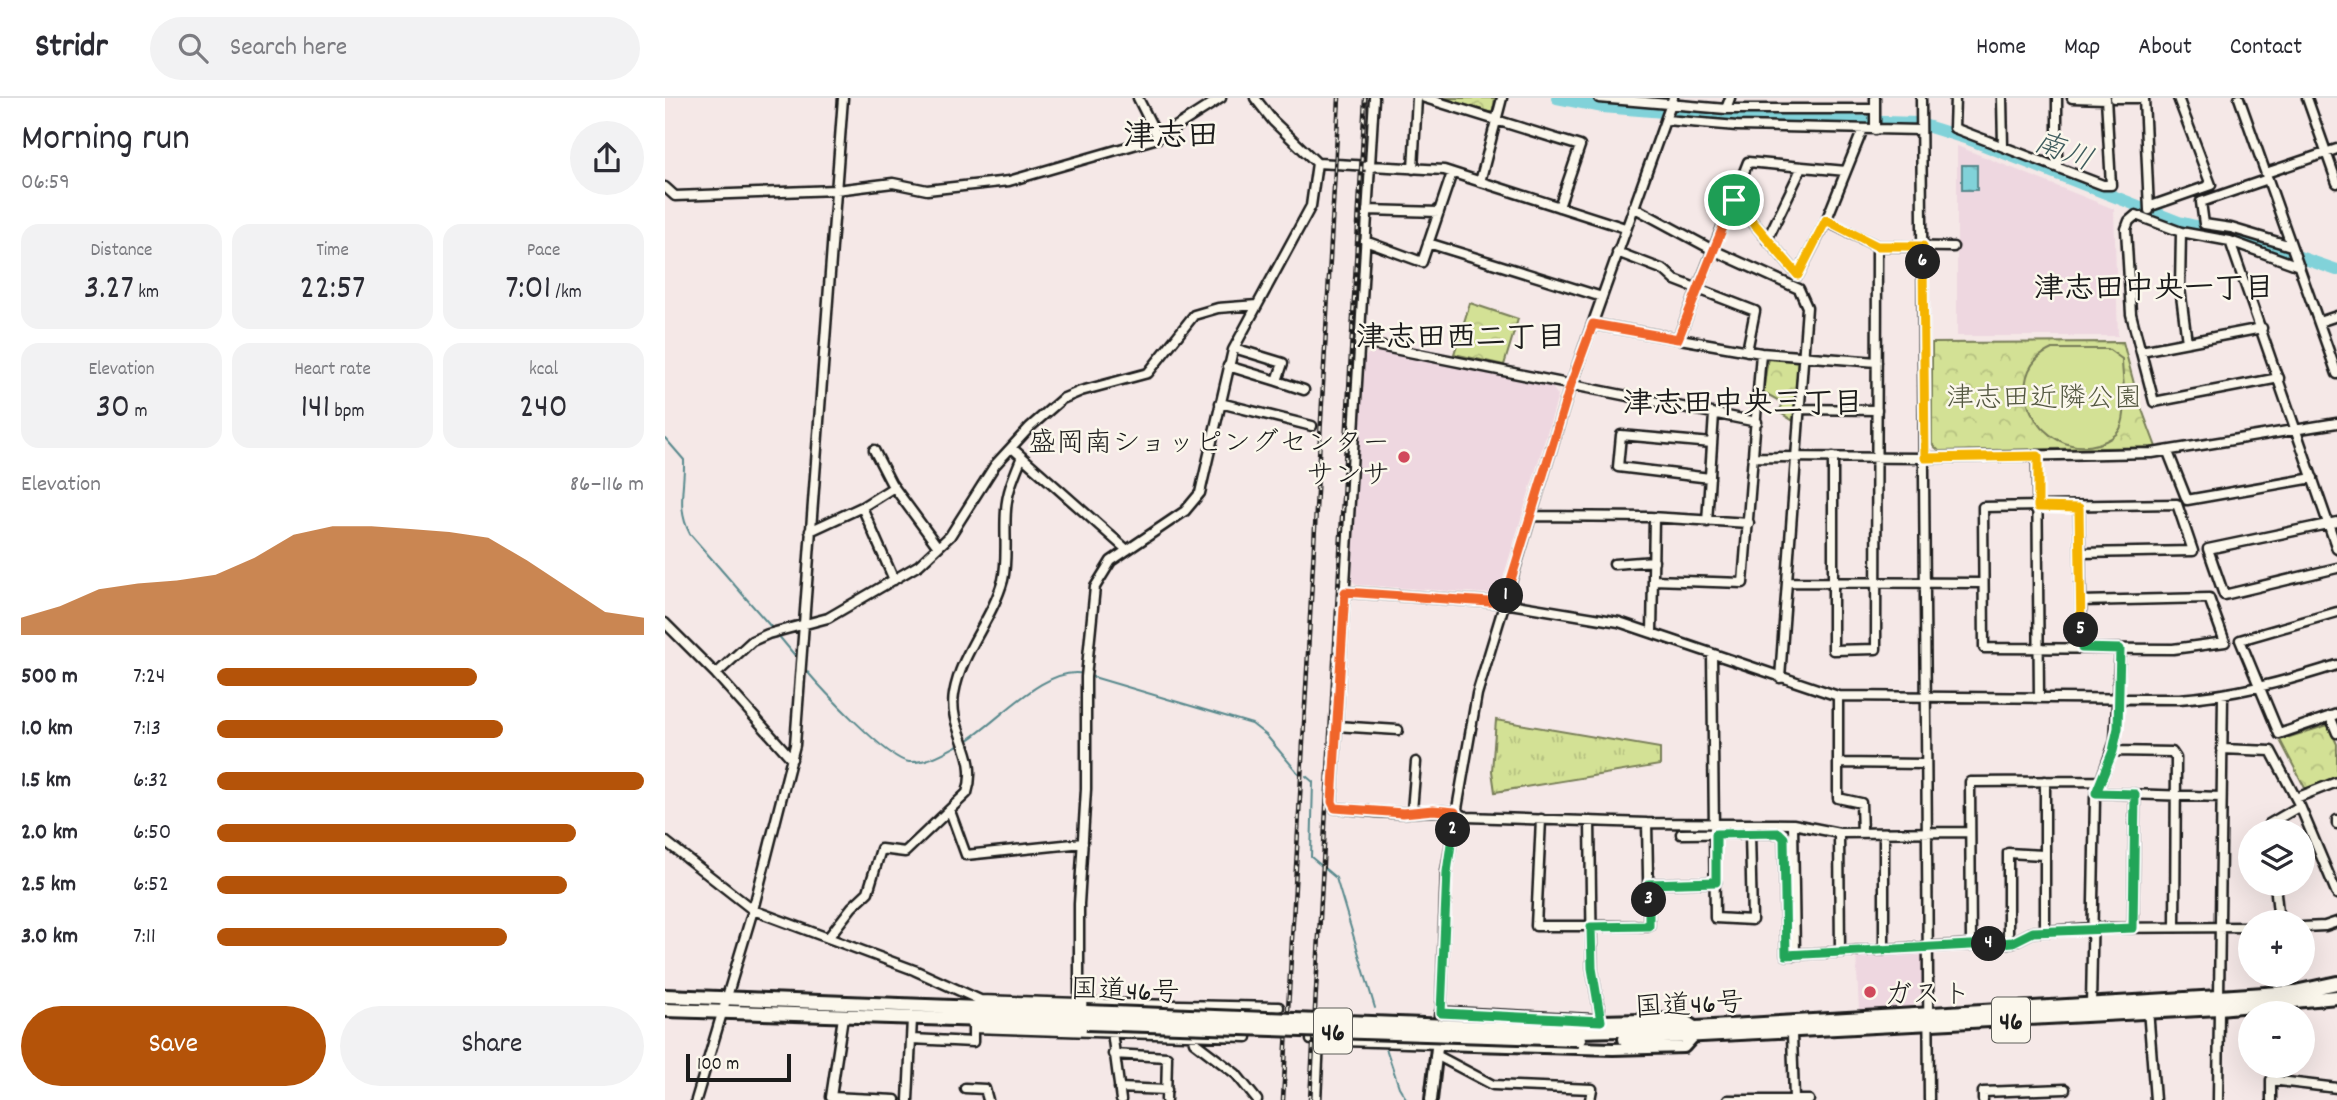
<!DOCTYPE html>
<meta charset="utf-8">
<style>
:root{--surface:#fff;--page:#f2f2f3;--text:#2b2b33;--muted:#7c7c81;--line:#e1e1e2;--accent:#b45309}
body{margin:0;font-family:Dekko,"Klee One",sans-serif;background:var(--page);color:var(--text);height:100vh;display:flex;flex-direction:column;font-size:26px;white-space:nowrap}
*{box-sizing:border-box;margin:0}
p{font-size:23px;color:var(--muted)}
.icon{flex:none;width:38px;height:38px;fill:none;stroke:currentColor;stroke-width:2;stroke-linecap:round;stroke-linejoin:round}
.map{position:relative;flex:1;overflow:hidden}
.drawer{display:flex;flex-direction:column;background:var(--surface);width:665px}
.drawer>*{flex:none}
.controls{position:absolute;left:1573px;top:721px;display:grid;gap:14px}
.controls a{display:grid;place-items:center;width:77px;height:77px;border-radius:50%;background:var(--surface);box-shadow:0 7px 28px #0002;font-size:35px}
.scale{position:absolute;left:21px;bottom:18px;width:105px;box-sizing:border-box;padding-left:7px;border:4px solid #1c1c1c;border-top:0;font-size:19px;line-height:24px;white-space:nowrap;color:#1c1c1c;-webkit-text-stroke:5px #fbf7ec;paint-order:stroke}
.pin{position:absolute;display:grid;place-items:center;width:60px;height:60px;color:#fff;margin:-30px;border:4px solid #fff;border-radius:50%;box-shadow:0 2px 7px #0007}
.km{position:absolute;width:35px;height:35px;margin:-18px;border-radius:50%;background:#222;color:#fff;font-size:19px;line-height:35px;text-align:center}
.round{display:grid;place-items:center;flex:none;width:74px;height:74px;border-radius:37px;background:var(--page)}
.summary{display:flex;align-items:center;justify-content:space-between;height:119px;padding:0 21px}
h1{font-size:38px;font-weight:600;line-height:52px}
.figures{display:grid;grid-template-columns:repeat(3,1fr);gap:10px;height:119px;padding:7px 21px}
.figures div{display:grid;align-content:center;border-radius:18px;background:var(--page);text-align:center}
.figures b{font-size:35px;font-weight:600}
.figures small{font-size:19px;font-weight:400}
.figures p{font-size:19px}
.chart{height:196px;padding:14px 21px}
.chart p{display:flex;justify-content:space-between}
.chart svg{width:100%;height:126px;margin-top:7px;fill:var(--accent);opacity:.7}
.cta{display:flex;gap:14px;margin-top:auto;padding:14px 21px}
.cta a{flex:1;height:80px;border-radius:42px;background:var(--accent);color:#fff;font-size:28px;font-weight:600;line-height:80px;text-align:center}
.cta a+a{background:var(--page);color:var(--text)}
ul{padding:0 21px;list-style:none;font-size:23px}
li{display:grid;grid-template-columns:112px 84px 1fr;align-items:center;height:52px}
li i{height:18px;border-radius:9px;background:var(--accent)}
header{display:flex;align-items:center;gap:42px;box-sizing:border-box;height:98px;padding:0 35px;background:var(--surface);border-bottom:2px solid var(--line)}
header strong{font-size:33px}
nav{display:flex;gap:38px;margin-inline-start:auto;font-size:24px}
.search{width:490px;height:63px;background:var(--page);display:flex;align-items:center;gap:18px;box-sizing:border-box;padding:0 24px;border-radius:38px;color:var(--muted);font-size:26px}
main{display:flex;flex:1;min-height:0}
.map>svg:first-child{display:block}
.built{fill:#eed7e0}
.grass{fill:url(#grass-tufts);stroke:#787e58;stroke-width:2}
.forest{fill:url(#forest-crowns);stroke:#787e58;stroke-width:2}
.pitch{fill:#d3e195;stroke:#787e58;stroke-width:2}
.water{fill:url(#water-ripples);stroke:#59898d;stroke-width:2}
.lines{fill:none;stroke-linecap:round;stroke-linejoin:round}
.stream{stroke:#59898d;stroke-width:2}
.river{stroke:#81d2d9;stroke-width:12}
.minor-casing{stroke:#1c1c1c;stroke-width:13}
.major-casing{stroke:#1c1c1c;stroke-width:16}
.highway-casing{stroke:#1c1c1c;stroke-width:18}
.minor{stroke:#fbf7ec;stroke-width:8}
.major{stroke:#fbf7ec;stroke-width:10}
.highway{stroke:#fbf7ec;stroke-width:12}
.rail-casing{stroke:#1c1c1c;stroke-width:4.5}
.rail{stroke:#fbf7ec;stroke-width:2;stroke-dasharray:5;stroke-linecap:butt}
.highway-bridge-casing{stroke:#1c1c1c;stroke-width:18;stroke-linecap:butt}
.highway-bridge{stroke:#fbf7ec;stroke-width:12}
.split-1-casing{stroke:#fff;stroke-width:14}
.split-2-casing{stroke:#fff;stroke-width:14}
.split-3-casing{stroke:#fff;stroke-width:14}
.split-4-casing{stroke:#fff;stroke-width:14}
.split-5-casing{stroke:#fff;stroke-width:14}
.split-6-casing{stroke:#fff;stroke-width:14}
.split-7-casing{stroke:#fff;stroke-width:14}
.split-1{stroke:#f0652b;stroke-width:9}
.split-2{stroke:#f0652b;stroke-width:9}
.split-3{stroke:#22a559;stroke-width:9}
.split-4{stroke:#22a559;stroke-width:9}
.split-5{stroke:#22a559;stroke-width:9}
.split-6{stroke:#f5b400;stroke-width:9}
.split-7{stroke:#f5b400;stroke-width:9}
.poi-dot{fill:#d1495b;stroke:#fbf7ec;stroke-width:2.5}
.labels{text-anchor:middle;stroke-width:5;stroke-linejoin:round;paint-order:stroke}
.shield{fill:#fbf7ec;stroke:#5f5e5a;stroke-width:2}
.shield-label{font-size:26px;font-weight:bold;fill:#1c1c1c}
.park-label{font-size:28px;fill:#535740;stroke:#fbf7ec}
.poi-label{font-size:28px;fill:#1c1c1c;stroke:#fbf7ec;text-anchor:end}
.street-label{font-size:28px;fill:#1c1c1c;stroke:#fbf7ec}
.water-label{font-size:30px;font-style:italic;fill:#3f5c5e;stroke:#fbf7ec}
.neighbourhood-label{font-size:30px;font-weight:bold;fill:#1c1c1c;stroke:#fbf7ec}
.quarter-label{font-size:32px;font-weight:bold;fill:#1c1c1c;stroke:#fbf7ec}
</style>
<header>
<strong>Stridr</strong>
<div class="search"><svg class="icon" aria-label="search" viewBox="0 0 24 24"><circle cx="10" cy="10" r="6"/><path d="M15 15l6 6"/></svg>Search here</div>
<nav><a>Home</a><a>Map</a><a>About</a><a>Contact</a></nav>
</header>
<main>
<section class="drawer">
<div class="summary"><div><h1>Morning run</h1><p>06:59</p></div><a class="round"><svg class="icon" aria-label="share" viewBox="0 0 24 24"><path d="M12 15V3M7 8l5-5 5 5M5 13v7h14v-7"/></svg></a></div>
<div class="figures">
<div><p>Distance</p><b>3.27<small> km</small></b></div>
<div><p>Time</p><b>22:57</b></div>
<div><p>Pace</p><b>7:01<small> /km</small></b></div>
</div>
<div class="figures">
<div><p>Elevation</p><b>30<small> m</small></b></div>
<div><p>Heart rate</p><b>141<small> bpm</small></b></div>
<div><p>kcal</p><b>240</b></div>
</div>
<div class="chart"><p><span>Elevation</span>86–116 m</p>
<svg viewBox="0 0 160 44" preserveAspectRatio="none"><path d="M0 44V38L10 34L20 28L30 26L40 25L50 23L60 17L70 9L80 6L90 6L100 7L110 8L120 10L130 18L140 27L150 36L160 38V44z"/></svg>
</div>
<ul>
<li><b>500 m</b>7:24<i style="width:61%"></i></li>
<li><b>1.0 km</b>7:13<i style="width:67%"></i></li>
<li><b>1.5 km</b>6:32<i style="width:100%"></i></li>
<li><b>2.0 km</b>6:50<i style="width:84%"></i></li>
<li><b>2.5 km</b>6:52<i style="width:82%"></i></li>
<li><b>3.0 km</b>7:11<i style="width:68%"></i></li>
</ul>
<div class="cta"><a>Save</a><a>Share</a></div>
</section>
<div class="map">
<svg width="1672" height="1002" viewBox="0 0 1672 1002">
<defs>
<pattern id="grass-tufts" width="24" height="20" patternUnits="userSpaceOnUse" patternTransform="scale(1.75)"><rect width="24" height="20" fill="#d3e195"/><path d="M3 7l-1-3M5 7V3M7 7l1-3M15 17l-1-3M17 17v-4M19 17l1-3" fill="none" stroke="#b5c080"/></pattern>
<pattern id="forest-crowns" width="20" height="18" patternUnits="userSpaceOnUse" patternTransform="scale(1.75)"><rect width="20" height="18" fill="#d3e195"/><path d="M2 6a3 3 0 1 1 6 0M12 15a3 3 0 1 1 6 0" fill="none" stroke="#b5c080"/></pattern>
<pattern id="water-ripples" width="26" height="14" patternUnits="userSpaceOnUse" patternTransform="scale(1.75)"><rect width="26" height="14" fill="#81d2d9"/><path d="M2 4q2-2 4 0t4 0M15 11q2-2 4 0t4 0" fill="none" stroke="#6fb4ba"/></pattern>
</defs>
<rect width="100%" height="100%" fill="#f5e8e7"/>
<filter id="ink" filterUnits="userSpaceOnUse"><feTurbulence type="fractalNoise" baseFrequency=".0143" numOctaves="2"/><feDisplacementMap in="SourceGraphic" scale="14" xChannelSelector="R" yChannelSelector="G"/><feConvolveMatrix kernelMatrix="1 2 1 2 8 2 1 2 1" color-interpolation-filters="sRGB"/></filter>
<g filter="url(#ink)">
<path class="built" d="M1292 48 1449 111 1453 238H1292Z
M708 252 886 287 893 298 835 490 828 496 692 487 687 482 699 260Z
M1258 850V900L1245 910 1194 913 1191 854Z"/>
<path class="grass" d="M831 622 995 650V667L830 694 827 673Z"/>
<path class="forest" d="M778 0H830L828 13 826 15Z
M805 205 853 221 839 267 789 256Z
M1458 244 1473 301 1491 349 1274 353 1267 346V245Z
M1103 260 1135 264 1130 324 1114 314 1118 305 1098 294Z
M1663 627 1672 646V680L1641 692 1615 642Z"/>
<path class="pitch" d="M1387 251H1443L1457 261C1457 280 1464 313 1455 331 1451 339 1442 343 1433 346 1374 363 1330 276 1387 251Z"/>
<path class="water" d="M1297 67H1312V92H1297Z"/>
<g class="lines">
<path class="stream" d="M0 340 19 362C20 389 11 410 25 436L107 530
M113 537 132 560
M139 570C155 589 223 662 244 664 262 665 280 654 295 646
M425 578 587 626 601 637 633 675
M300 644C333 624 380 567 419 576
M641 678 648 684 646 759 671 780 710 910
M721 950 734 989 742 1002"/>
<path class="river" d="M892 0 938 9 1059 19 1252 25 1303 41 1514 124 1576 139 1672 172"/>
<defs>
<path id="minor" d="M473 0 493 40
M709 0 667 704 670 710C692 712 715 715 737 715 760 714 780 709 802 719L982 725 1128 726 1174 735 1305 734
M760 0 915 48 894 109
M934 0 1061 11 1065 0
M1256 0 1264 1002
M1290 0 1289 30 1438 87H1446L1441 0
M1337 0 1338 48
M1392 0V69
M1407 0 1441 1
M1450 0H1474
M1479 0 1484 112
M1574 0 1672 276
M1642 0 1672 85
M1061 11H1210
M1001 22 1072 28 1256 32
M1210 32V0
M652 65 779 72 960 130
M748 71 752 0
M1601 75 1672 51
M1603 81 1536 104 1539 126 1566 130 1626 148
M815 84 837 0
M0 89 10 98 171 92 228 85 262 92 344 83 493 40 556 0
M1069 102 1133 177 1161 123 1198 31
M1486 108 1546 87 1513 0
M968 109 1048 152 1134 191 1142 209 1115 580
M702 112 774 114
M1161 123 1212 148 1288 149
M1516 134 1515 190 1522 244
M1102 142 1137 69
M700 143 757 164 787 75
M1565 143 1672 451
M763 145 937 199
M952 154 999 172 1010 182 1090 213 1082 253
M1654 224 1672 218
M928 226 1096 255 1212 264
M1013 241 1083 64 1181 73
M694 244 1092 324
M569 250 618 265 612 283 639 292
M1476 253 1597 230
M563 268 612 283
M1614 280 1489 304 1466 216 1461 131 1464 123 1471 117 1516 134 1565 143 1634 168
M555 305 647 328
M1134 311 1212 312
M347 350 462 452
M209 352 226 385 273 449
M1503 354 1522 402 1648 380
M1372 358 1374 600
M1090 359 1260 360 1487 355 1672 325
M1168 359V552L1211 551 1212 148
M1045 380 953 369 956 337 1047 345
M197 409 229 482
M1414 410 1417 549
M866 418 985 419 1084 425
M1042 424 1049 316
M1672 424 1543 451 1559 497 1672 470
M145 433 197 409 229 389
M1416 455 1528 453 1512 406 1318 409 1319 550 1508 551 1560 544 1544 500 1416 503
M949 466 989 463
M988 482 1078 485 1096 255
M1122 484 1318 485
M680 494 839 505 954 524 1173 598 1514 601C1569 597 1619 584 1672 567
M1672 514 1575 542 1614 636 1672 616
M0 525 51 576 87 543 103 536 163 520 254 467 285 438 330 367 365 329 397 301 416 293 483 275 529 217 553 210 592 207
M987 535 989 420
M1047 556 1050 820 1087 822 1085 735
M51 576 127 661
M1173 598V700L1196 705 1197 735
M1665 618 1672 635
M671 628 733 632
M1557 651 1606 653 1635 708 1672 796
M1448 653 1507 654 1511 660 1510 829
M1173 665 1260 666
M1380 683V833
M1431 695 1556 699
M1631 700 1672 684
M285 713 301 757 418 745
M747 713 751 664
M876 721 871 828H984L982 725
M1672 722V726
M925 723 927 870 936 923
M1128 726 1130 857
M1605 733 1604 726 1635 708
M1174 735 1175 854
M1016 736 1114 735 1119 740 1121 857 1348 844 1368 834 1427 830 1586 829
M0 743 88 812 249 872 315 902 414 905V806L421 691V579L430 489 446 463 520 413 535 395 568 252 646 108 652 65 608 23 590 0
M983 786 1051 784
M1610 786 1614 824
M1638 829 1660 828 1672 824
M1468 830 1470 696
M163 840 187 809 203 794 216 751 240 754 302 695C315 655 283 633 289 596 296 554 327 522 338 482 343 461 339 435 341 412 342 394 349 378 356 361
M1343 845V755L1379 757
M1306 847 1305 684 1435 683
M1219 852V735
M1554 899 1558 598
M414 905 614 909
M1426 907 1430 699 1450 643 1455 551
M1483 911 1490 1002
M776 915 781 774 812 596 906 286 1008 0
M178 919 166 999 230 1002
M308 930 582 939
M447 934 456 1002
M1127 935 1129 1002
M527 936 529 944 571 976 592 1002
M247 941 308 944V924
M646 942 774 946
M448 956 502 959 501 1002
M773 958 828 987 927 991 925 1002
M300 990 320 991 323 1002
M454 990 502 992
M31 1002 88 812 130 647 178 0
M243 1002 247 921
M651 1002 654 943
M1063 1002H1144
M1318 1002V994L1400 991
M1553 1002 1554 910
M1606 1002V982L1672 990"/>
<path id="major" d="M774 946 948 951 1019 949 1028 939
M766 1002 776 915 936 923 1017 921 1031 930"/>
<path id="highway" d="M0 898 421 914
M0 912 421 925
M914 933 1031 930 1554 899 1630 894 1672 885
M960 941 1554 910 1672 899"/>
</defs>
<use href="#minor" class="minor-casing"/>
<use href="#major" class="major-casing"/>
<use href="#highway" class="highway-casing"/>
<use href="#minor" class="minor"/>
<use href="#major" class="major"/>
<use href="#highway" class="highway"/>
<defs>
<path id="rail" d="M618 1002 674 0
M645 1002 700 0"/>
</defs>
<use href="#rail" class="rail-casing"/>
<use href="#rail" class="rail"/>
<defs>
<path id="highway-bridge" d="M421 914 914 933
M421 925 914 941"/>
</defs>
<use href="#highway-bridge" class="highway-bridge-casing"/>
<use href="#highway-bridge" class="highway-bridge"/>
</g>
</g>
<g class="lines" filter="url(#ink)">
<defs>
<path id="split-1" d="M841 498 906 286 928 226 1013 241 1069 102"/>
<path id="split-2" d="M788 732 790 714 768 712 738 715 670 710 667 704 680 494 839 505 841 498"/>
<path id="split-3" d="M788 732 782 774 776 915 936 923 927 870 926 829 984 828V802"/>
<path id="split-4" d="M984 802V786L1051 784V736L1114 735 1119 740 1121 857 1324 846"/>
<path id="split-5" d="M1324 846 1348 844 1368 834 1468 830 1470 696 1431 695 1448 653 1453 630 1455 551 1417 550 1416 532"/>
<path id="split-6" d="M1258 164 1260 360 1373 358V409L1414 410 1416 532"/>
<path id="split-7" d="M1069 102 1133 177 1161 122 1212 148H1258V164"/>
</defs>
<use href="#split-1" class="split-1-casing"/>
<use href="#split-2" class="split-2-casing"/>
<use href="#split-3" class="split-3-casing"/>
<use href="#split-4" class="split-4-casing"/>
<use href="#split-5" class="split-5-casing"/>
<use href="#split-6" class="split-6-casing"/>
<use href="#split-7" class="split-7-casing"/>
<use href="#split-1" class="split-1"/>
<use href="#split-2" class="split-2"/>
<use href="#split-3" class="split-3"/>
<use href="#split-4" class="split-4"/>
<use href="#split-5" class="split-5"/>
<use href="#split-6" class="split-6"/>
<use href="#split-7" class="split-7"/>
</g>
<g class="poi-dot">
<circle cx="739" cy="359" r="7"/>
<circle cx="1205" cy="894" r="7"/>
</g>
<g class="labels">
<g class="shield">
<rect x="1327" y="899.5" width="38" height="45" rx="5"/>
<rect x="649" y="910.5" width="38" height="45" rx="5"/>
</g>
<g class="shield-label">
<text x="1346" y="931">46</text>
<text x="668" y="942">46</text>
</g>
<g class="park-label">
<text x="1379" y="308">津志田近隣公園</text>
</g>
<g class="poi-label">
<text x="725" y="353">盛岡南ショッピングセンター<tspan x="725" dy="32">サンサ</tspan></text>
<text x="1219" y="904" text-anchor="start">ガスト</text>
</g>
<g class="street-label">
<text transform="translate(460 891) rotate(2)" y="10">国道46号</text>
<text transform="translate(1024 905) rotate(-3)" y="10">国道46号</text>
</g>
<g class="water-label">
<text transform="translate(1399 52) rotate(21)" y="10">南川</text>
</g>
<g class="neighbourhood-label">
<text x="1489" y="199">津志田中央一丁目</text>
<text x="796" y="248">津志田西二丁目</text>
<text x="1078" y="314">津志田中央三丁目</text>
</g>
<g class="quarter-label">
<text x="506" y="47">津志田</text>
</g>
</g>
</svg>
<div class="controls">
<a><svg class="icon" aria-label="layers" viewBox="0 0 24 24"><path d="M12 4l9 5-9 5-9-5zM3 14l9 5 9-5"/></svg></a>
<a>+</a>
<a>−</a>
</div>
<div class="scale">100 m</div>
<div class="pin" style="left:1069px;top:102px;background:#1e9e55"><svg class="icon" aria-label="arrive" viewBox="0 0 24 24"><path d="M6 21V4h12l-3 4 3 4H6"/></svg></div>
<b class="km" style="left:841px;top:498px">1</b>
<b class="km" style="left:788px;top:732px">2</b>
<b class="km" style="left:984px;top:802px">3</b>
<b class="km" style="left:1324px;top:846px">4</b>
<b class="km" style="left:1416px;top:532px">5</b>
<b class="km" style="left:1258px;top:164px">6</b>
</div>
</main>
